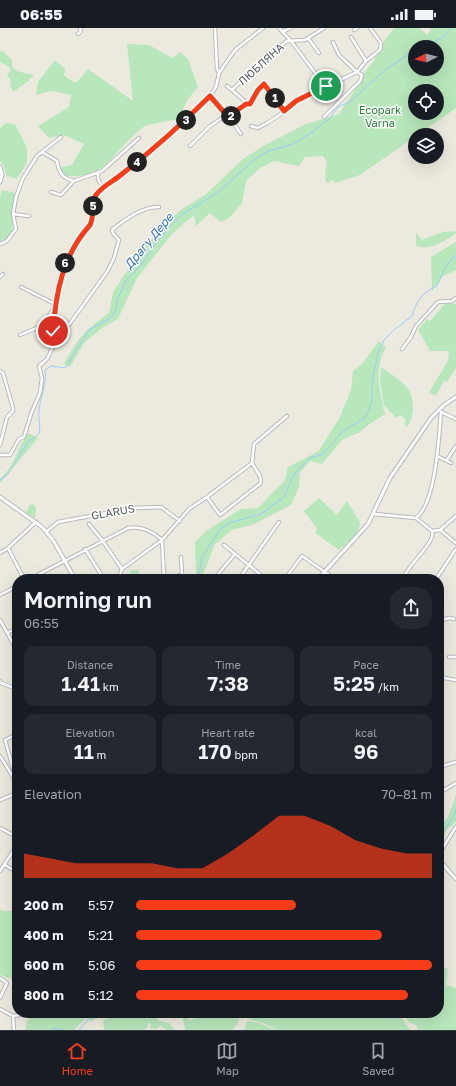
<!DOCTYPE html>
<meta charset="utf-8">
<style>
:root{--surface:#171b24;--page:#242831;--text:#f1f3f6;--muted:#9ea1a6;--line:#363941;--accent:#f73c1a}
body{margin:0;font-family:"Golos Text",sans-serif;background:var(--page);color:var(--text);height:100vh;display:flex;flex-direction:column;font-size:15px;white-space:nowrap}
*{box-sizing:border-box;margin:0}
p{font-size:13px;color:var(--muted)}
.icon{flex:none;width:22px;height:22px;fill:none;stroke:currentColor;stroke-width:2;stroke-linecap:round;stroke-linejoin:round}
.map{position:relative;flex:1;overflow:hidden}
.side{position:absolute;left:12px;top:546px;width:432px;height:444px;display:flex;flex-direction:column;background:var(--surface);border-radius:16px;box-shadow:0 4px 16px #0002}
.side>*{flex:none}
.needle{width:26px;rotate:264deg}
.fabs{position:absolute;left:408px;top:12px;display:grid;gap:8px}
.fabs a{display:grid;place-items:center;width:36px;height:36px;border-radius:50%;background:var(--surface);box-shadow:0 4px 16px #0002;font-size:20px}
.pin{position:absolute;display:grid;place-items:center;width:34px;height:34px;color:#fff;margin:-17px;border:2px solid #fff;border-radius:50%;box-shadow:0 1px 4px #0007}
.km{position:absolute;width:20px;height:20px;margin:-10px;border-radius:50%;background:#222;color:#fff;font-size:11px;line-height:20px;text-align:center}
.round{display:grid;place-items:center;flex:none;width:42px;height:42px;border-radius:16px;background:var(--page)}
.summary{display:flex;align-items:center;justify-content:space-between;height:68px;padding:0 12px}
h1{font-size:22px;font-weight:600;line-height:30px}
.stats{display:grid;grid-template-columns:repeat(3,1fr);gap:6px;height:68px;padding:4px 12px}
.stats div{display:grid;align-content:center;border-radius:10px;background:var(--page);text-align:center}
.stats b{font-size:20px;font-weight:600}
.stats small{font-size:11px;font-weight:400}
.stats p{font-size:11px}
.chart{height:112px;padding:8px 12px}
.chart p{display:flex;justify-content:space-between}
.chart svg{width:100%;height:72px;margin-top:4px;fill:var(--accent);opacity:.7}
ul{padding:0 12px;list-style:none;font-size:13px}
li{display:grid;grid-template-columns:64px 48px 1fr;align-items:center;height:30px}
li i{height:10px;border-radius:5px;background:var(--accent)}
.status{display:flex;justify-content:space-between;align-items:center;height:28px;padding:0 20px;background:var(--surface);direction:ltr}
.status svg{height:11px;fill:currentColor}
.tab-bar{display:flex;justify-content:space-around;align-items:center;height:56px;border-top:1px solid var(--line);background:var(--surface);font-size:11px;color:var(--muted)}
.tab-bar a{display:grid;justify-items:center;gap:2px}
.tab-bar .on{color:var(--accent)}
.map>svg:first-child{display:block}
.green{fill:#b8e7bb;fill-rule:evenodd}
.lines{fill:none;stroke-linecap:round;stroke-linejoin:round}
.stream{stroke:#9bccff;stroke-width:1}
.minor-casing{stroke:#b7b9bf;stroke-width:4.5}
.tertiary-casing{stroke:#b7b9bf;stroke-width:5}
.minor{stroke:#fff;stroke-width:2.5}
.tertiary{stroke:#fff;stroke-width:3}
.route-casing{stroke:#fff;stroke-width:8}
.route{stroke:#f73c1a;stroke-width:5}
.labels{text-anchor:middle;stroke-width:3;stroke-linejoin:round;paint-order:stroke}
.street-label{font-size:11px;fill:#575b61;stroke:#fff}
.park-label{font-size:11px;fill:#2d8337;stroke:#fff}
.water-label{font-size:12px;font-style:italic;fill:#3673cb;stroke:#fff}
</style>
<div class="status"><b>06:55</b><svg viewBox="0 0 49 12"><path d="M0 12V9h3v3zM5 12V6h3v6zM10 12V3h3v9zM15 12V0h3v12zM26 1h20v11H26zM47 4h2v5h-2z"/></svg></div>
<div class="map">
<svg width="456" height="1002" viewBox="0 0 456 1002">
<rect width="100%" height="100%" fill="#eceade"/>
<path class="green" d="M394 0H419L426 6H428L431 0H456V80L360 147 335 155 334 152 326 155 325 145 327 134 323 128 305 129 299 138 274 133 260 140 246 153 242 175 229 190 221 194 210 185 196 198 194 187 172 206 137 250 118 291 102 300 84 315 70 339 64 336C78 310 85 302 109 285L113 264 141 222 179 183 205 167 243 131 265 117 306 96 339 86 362 51 364 45 373 34 385 12ZM415 19H437V41H415ZM415 63H437V85H415Z
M127 16 149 17 172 30 180 24 188 31 198 59 188 71 178 91C170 93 149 95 142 100 114 121 108 152 64 148L60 139 72 137 84 116 64 107 49 110 38 98 69 79 71 67 51 63 36 67 38 54 55 32 65 41 64 48 76 55 88 41 133 73Z
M0 23 4 24 12 32V38L16 43 34 47 27 54 13 64 10 57 11 53 7 47 11 42 9 39 0 34Z
M6 95 15 96 27 120V135L17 151 7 148 3 136 0 133V100Z
M2 162 15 165C14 173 13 201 12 204 10 209 5 212 0 213V168Z
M456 203V205C444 213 431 223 416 218V204L422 212 442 204Z
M456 214V242L443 248 432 263 431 229Z
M446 274 456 276V340L447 354 444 353 436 368 429 364 448 333 449 323H430L418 302 427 291 430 293Z
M379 313 386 320C373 340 380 364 385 386L368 397 360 404 342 412 322 436 310 433 300 444 299 459 291 477 252 497 232 502 215 516 201 551H194L196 547 195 514 206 503 241 481 258 480 285 452 288 439 319 423 340 389 351 362 353 343 362 336Z
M381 339C389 345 402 352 408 361 415 372 415 388 407 399L404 396 406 393 401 387 396 390 384 377 380 353Z
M28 405 38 410 0 455V451C16 436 16 422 28 405Z
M319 470 337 487 347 473 360 494 358 505 339 522 315 505 317 501 304 483Z
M30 477 33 476 36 479 35 490 26 484Z
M130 542H139V551H129L128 549 131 548Z
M456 767V794L447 801 439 819V800L448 789Z
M0 881 3 883H17V952L0 947Z
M441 938 448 941 446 957 456 960V1002H418L416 997 409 994 403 986 401 989 410 1002H277L263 995 248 991 256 989V986L252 985H439V941Z
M41 985H100L98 990 91 993 86 990 74 1002H25L28 991Z
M122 985H140L139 988 143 985V988L145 985H147L151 989 154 988 157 989V992L169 995 174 1002H167L161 998 158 999V1001L150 1000 149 998H152L149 994 147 998 148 999 144 1002H104L103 993 111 987 114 990 117 986 120 987Z
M182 985 184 989 187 988 190 993 195 990 198 985H235L239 992 237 998H234L235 1000 231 1002H185Z
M247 993 259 995 275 1002H244Z"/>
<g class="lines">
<path class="stream" d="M424 19 445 8 450 0
M0 452 7 447 28 414 39 406C41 398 38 391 39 383 40 368 47 357 45 342L51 338 65 340 89 302 109 291 115 284 118 270 126 253 145 232 158 212 181 187 218 164 253 133 268 123 293 116 314 103 330 90 338 79 351 73 385 42 415 22
M198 551 202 529 221 500 232 494 261 486 273 477 284 469 292 450 302 437 310 430 323 426 343 403 365 390 372 375V354L378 325 384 312 394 302 412 288C416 273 423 264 437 258 442 246 446 235 456 227
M439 809 453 790 456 781
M52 1000 63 1002
M79 1002 94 985"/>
<defs>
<path id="minor" d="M215 0 217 41 219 45
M279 0 291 13 325 58
M354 2 357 0
M282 4 291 0
M78 6 81 3 80 0
M351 9 366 33
M308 10 319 25
M227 58 248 76 264 56 284 83
M232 62 263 32 287 13 305 12 324 0
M210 68 226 87
M229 89 241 106
M324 89 360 53 362 47 357 44 366 33 380 22 381 15 370 0
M251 98 258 100C270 94 286 83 296 73L357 44 339 27 333 14
M190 118 209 99 226 87 230 88 246 76
M42 124 57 133C59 145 62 150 74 153
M98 144V151L103 160
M51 164 61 167 74 153 102 143 139 110
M13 186 29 188
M0 216 7 213 16 201 13 186 16 169 23 150 37 128 61 109
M0 249 3 246
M21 259 55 276
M20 307 44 297 53 281
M53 319C53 290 53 256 68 229 73 220 89 201 92 194 95 185 92 176 96 167L176 100 210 68 216 59 219 45 235 22 263 0
M402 321 411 309 416 298 438 274 452 273 456 270
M0 343 3 345 13 380V383L7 389 0 417
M441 384 456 391
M0 427H10L19 411 24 409 31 386 40 365 42 350 39 338 47 331 53 319 107 244 114 230 119 212 113 205 112 202C123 192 144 178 159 179
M437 428 451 435
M447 432 456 418
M252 435 207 469 220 487 261 455 260 448 252 435 254 416 287 388
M374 486 416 490 432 503
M416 490C436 475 439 409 441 384
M89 496 102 512 122 541
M440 502 456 488
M432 503 440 502 456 515
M46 504 58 494 134 480 161 479 180 493
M162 513 164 551
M224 517 266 551
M8 520 24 551
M85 521 104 551
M0 525 8 520 36 494
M30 551 128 500C142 498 152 503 162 512
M118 551 122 541 162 512 189 481 207 469
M170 551 182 546 181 529
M214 551 235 526
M239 551 279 494
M285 551 302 528 335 551
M403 551C407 537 436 515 432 503
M436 551 456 521
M0 567 17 558
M0 592 17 623
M439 593 449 590 454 591
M7 605 17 600
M449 629H456
M444 650 456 652
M0 653 1 655 17 661
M17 669V674
M17 706 5 712 17 754
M0 728 15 752
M439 739 456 734
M439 765 456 755
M0 772 17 765
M0 800 17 809
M439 826 456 799
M5 837 17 844
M0 843 17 817
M14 873 17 869
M0 950 7 955 0 970
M0 981 13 988
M13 988 30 985
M13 988 14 1002"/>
<path id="tertiary" d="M0 139 2 147 0 154
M0 469 42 499 53 512 75 551
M318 551 368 496 390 450 431 390 444 377 456 369
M439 832 456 851"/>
</defs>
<use href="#minor" class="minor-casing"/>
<use href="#tertiary" class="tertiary-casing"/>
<use href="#minor" class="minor"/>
<use href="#tertiary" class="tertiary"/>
</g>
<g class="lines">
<defs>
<path id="route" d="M53 303C56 263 63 227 90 197 95 188 90 176 96 167 102 158 114 153 122 146 153 122 182 96 210 68L228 89 246 76H250L258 62 264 56 284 83 296 73 326 58"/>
</defs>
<use href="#route" class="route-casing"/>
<use href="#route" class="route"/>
</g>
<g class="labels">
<g class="street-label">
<text transform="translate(261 36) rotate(-42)" y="4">ЛЮБЛЯНА</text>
<text transform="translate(113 484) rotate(-10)" y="4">GLARUS</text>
</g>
<g class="park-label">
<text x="380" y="86">Ecopark<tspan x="380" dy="13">Varna</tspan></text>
</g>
<g class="water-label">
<text transform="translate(149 213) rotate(-50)" y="4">Драгу Дере</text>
</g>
</g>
</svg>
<div class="fabs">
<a><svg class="needle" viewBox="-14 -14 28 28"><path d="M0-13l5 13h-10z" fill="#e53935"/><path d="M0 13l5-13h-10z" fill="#9ea1a6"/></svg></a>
<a><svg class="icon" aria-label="locate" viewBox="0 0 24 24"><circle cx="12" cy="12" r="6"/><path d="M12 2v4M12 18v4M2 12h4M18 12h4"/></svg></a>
<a><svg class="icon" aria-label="layers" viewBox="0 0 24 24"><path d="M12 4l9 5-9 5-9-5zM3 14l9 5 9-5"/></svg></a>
</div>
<div class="pin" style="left:326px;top:58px;background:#1e9e55"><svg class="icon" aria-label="arrive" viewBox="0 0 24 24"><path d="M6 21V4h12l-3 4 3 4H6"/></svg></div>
<div class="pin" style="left:53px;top:303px;background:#d93025"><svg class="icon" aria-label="check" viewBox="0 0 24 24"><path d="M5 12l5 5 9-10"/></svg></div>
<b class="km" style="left:275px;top:70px">1</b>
<b class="km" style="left:231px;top:88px">2</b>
<b class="km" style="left:186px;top:92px">3</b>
<b class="km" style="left:137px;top:134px">4</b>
<b class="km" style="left:93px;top:178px">5</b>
<b class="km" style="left:65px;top:235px">6</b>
<section class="side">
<div class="summary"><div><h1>Morning run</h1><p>06:55</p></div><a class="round"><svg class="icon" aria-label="share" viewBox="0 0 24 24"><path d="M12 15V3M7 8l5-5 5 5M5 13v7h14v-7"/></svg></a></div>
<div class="stats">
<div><p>Distance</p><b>1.41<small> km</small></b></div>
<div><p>Time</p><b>7:38</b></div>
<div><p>Pace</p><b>5:25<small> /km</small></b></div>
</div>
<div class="stats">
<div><p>Elevation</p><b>11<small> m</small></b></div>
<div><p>Heart rate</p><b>170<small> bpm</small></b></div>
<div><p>kcal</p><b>96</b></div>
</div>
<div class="chart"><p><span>Elevation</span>70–81 m</p>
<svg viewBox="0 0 160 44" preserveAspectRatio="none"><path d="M0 44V29L10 32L20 35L30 35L40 35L50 35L60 38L70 38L80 29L90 18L100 6L110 6L120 12L130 21L140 26L150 29L160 29V44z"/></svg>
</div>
<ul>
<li><b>200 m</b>5:57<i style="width:54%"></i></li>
<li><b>400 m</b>5:21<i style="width:83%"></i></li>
<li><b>600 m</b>5:06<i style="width:100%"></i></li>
<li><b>800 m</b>5:12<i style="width:92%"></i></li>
</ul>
</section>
</div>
<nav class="tab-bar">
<a class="on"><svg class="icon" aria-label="home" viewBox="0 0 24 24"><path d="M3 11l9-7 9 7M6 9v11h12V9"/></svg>Home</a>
<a><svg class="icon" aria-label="map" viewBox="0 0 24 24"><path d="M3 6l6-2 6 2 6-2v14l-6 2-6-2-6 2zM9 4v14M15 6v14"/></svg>Map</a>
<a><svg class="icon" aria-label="saved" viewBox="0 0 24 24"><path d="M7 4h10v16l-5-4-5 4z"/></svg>Saved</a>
</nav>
